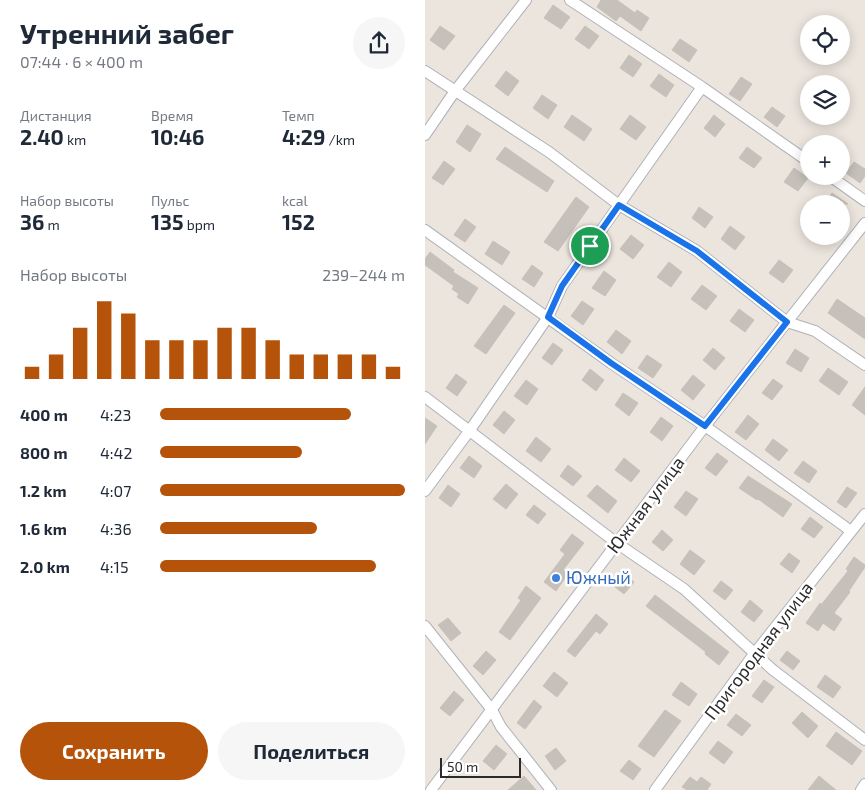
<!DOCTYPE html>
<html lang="ru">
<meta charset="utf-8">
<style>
:root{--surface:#fff;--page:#f6f6f7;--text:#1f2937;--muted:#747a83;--accent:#b45309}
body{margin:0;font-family:"Exo 2",sans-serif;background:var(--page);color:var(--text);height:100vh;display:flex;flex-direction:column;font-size:19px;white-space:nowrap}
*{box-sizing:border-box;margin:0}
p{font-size:16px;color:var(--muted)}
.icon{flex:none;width:28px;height:28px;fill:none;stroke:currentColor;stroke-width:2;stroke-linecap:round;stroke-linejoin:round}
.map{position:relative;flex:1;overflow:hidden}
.sheet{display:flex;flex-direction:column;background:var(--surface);width:425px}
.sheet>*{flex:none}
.controls{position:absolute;left:375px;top:15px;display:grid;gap:10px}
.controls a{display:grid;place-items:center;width:50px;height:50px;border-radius:50%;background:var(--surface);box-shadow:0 2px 12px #0003;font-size:25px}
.scale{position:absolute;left:15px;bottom:12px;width:81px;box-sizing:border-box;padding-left:5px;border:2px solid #2b2b2b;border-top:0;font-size:14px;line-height:18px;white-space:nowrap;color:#2b2b2b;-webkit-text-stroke:4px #fff;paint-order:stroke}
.pin{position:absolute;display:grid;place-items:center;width:42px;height:42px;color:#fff;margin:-21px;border:2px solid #fff;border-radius:50%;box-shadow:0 1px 5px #0007}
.round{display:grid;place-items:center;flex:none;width:52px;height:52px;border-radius:26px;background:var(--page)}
.head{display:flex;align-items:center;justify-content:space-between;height:85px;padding:0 20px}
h1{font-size:28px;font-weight:700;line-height:38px}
.metrics{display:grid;grid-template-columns:repeat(3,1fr);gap:8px;height:85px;padding:5px 20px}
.metrics div{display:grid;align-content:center}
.metrics b{font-size:21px;font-weight:700}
.metrics small{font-size:14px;font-weight:400}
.metrics p{font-size:14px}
.chart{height:140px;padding:10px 20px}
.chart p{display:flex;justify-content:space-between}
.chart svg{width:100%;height:90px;margin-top:5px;stroke:var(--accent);stroke-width:6}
.button{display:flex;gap:10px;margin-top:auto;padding:10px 20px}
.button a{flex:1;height:58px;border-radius:30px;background:var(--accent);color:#fff;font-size:20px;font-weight:700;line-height:58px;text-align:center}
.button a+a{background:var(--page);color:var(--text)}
ul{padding:0 20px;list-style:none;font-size:16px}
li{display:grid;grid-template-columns:80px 60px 1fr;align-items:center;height:38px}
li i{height:12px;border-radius:6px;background:var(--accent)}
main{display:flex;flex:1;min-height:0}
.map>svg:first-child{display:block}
.building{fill:#c5c0ba;stroke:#c7c1b8}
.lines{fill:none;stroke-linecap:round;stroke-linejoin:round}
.street-casing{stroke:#afb1bb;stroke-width:12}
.street{stroke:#fff;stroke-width:10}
.route-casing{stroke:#fff;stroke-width:10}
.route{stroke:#1a73e8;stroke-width:6}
.shop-dot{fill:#3f7fe0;stroke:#fff;stroke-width:2}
.labels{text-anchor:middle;stroke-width:5;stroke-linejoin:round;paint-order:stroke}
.street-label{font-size:18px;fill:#2b2b2b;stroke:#fff}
.shop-label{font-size:18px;fill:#366cbe;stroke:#fff;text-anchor:start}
</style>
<main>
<section class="sheet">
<div class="head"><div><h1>Утренний забег</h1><p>07:44 · 6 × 400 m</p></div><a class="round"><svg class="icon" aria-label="share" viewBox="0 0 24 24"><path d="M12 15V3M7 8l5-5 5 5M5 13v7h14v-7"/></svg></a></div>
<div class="metrics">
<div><p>Дистанция</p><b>2.40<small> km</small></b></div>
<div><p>Время</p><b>10:46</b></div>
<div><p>Темп</p><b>4:29<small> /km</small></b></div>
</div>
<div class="metrics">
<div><p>Набор высоты</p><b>36<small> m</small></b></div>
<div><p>Пульс</p><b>135<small> bpm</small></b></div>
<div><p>kcal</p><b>152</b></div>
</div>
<div class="chart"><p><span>Набор высоты</span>239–244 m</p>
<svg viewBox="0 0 160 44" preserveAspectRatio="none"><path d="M5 44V38M15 44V32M25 44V19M35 44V6M45 44V12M55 44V25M65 44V25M75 44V25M85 44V19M95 44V19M105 44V25M115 44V32M125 44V32M135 44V32M145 44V32M155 44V38"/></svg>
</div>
<ul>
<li><b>400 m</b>4:23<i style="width:78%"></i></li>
<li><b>800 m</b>4:42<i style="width:58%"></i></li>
<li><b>1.2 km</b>4:07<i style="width:100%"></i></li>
<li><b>1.6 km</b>4:36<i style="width:64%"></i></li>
<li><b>2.0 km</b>4:15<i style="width:88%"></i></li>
</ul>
<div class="button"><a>Сохранить</a><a>Поделиться</a></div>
</section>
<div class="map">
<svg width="440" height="790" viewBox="0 0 440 790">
<rect width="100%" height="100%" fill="#ece5de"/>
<path class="building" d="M176 0H192L210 13 212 10 224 18 216 31 195 16 191 21 172 7Z
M128 5 145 17 136 29 119 18Z
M15 26 30 36 19 50 5 40Z
M160 26 174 36 164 49 150 39Z
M255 39 272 50 264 62 247 50Z
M204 55 217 64 208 77 195 68Z
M81 71 94 81 83 96 70 86Z
M234 74 249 85 241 97 225 86Z
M316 77 327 84 315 101 304 94Z
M117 95 132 105 123 119 108 108Z
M347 107 360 116 352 127 339 117Z
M147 115 167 129 159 141 139 127Z
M205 115 221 127 211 140 195 129Z
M289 115 300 124 290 137 279 128Z
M42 125 56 134 45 152 31 142Z
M80 147 129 181 122 192 71 159Z
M322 147 337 158 329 168 314 158Z
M19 161 30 169 18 185 7 178Z
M429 162 440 169V176L435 183 421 173Z
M369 168 383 178 373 191 359 182Z
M407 193 423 204H399Z
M151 197 164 207 133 251 119 242Z
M274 207 288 217 280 228 267 218Z
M40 219 51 227 40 242 29 235Z
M305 226 320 237 310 250 296 239Z
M206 235 219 245 208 259 195 249Z
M68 241 85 252 77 265 60 254Z
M5 252 29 270 28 272 53 288 43 304 32 297 34 294 27 289 29 286 0 265V259Z
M354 260 368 270 358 283 344 273Z
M244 262 257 272 246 287 232 277Z
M107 265 118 273 109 287 97 279Z
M179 271 191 280 180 296 167 288Z
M277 285 292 296 281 310 266 299Z
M412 299 440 318V339L403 313Z
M157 301 169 309 158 325 146 316Z
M79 305 90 313 61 354 49 346Z
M314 309 329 320 320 332 305 321Z
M191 330 206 341 197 354 182 342Z
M128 343 138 350 127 365 117 358Z
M288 348 300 358 290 370 278 360Z
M370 349 384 358 376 372 361 363Z
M222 355 237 365 228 378 213 368Z
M403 368 423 382 414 395 394 381Z
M165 369 179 380 171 391 157 380Z
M31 374 42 382 32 396 21 388Z
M268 375 280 385 268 400 256 390Z
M348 379 358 386 347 400 337 393Z
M101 380 113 389 102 405 89 396Z
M440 387V415L427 405Z
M198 393 213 403 204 416 190 405Z
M79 411 90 420 79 434 68 425Z
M323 415 334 424 321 440 310 432Z
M236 417 248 426 237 441 225 432Z
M0 418 12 426 0 444Z
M111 437 126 449 116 462 101 451Z
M348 439 363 450 354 461 340 450Z
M292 453 303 461 291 476 280 468Z
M44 456 57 466 49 478 35 468Z
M199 458 215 471 206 482 190 470Z
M378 461 392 471 384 483 369 473Z
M143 465 157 476 148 486 135 476Z
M323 476 367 504 358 517 333 499 332 500 314 488Z
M81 484 93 494 81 509 68 499Z
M23 485 35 494 26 507 14 498Z
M172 485 192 501 183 513 162 496Z
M422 487 432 493 421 508 412 502Z
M261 491 273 499 261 516 249 507Z
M109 505 121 514 113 524 101 515Z
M385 517 398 527 389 538 376 529Z
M237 530 248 540 238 551 227 542Z
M147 534 159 543 138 570 143 574 131 591 119 582 140 554 135 550Z
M265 550 280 561 269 575 255 564Z
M364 553 375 561 367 573 355 564Z
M429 557 440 565V567L424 591 425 592 409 613 417 619 409 631 398 623 393 631 381 623 395 603 396 605 423 571 421 569Z
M200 575 209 582 199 594 190 587Z
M296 581 308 590 300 600 288 591Z
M101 586 116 598 85 640 74 632 96 600 93 598Z
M230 595 304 652 294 665 280 654 281 652 221 606Z
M325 600 338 611 329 622 316 612Z
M171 614 183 624 175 634 171 631 150 657 142 651Z
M23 618 36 633 26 641 13 625Z
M61 651 71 660 58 675 48 666Z
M362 651 375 661 368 670 355 660Z
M129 672 143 683 132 697 118 686Z
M400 675 416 687 408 698 392 687Z
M339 680 349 687 337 703 327 696Z
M256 682 272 694 264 706 247 695Z
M29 691 39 700 25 716 15 708Z
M109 700 117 707 100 729 92 723Z
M240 710 256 721 229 757 213 746Z
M377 712 393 726 383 738 367 723Z
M311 714 326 725 317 736 302 725Z
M411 732 437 751 427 765 401 746Z
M293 741 308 752 299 764 284 753Z
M71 745 82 754 69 770 58 761Z
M131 748 141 761 130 770 120 756Z
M204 760 216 769 208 780 195 771Z
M99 776 111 790H83Z
M394 776 411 790H383Z
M265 777 272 782 276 777 286 784 282 790H262L257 787Z"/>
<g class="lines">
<defs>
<path id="street" d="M145 0 277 87 384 162
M0 71 124 152 194 205 272 251 362 322 390 331 440 365
M0 135 30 91 101 0
M405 176 440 201
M0 230 186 363 280 426 426 531
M0 397 193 544 259 589 348 670 440 740
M0 491 45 430 123 317 137 286 277 87
M0 626 67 710 76 727 126 790
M6 790 280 426 440 223
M230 790 329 654 440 514
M436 790 440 784"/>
</defs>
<use href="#street" class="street-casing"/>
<use href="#street" class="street"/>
</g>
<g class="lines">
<defs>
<path id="route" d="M194 205 272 251 362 322 280 426 186 363 123 317 137 286Z"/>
</defs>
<use href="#route" class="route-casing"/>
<use href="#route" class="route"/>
</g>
<circle class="shop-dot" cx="131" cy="578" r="5"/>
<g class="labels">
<g class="street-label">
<text transform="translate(221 505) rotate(-53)" y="6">Южная улица</text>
<text transform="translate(334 651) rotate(-53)" y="6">Пригородная улица</text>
</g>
<g class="shop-label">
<text x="141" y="584">Южный</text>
</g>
</g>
</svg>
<div class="controls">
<a><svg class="icon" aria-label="locate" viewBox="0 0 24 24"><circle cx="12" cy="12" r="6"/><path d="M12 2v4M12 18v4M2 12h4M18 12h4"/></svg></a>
<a><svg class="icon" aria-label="layers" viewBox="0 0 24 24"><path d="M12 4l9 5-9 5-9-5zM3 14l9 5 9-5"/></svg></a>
<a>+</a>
<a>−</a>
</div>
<div class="scale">50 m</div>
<div class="pin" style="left:165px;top:246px;background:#1e9e55"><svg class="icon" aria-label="arrive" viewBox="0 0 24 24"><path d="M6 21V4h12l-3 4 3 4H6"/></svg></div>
</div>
</main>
